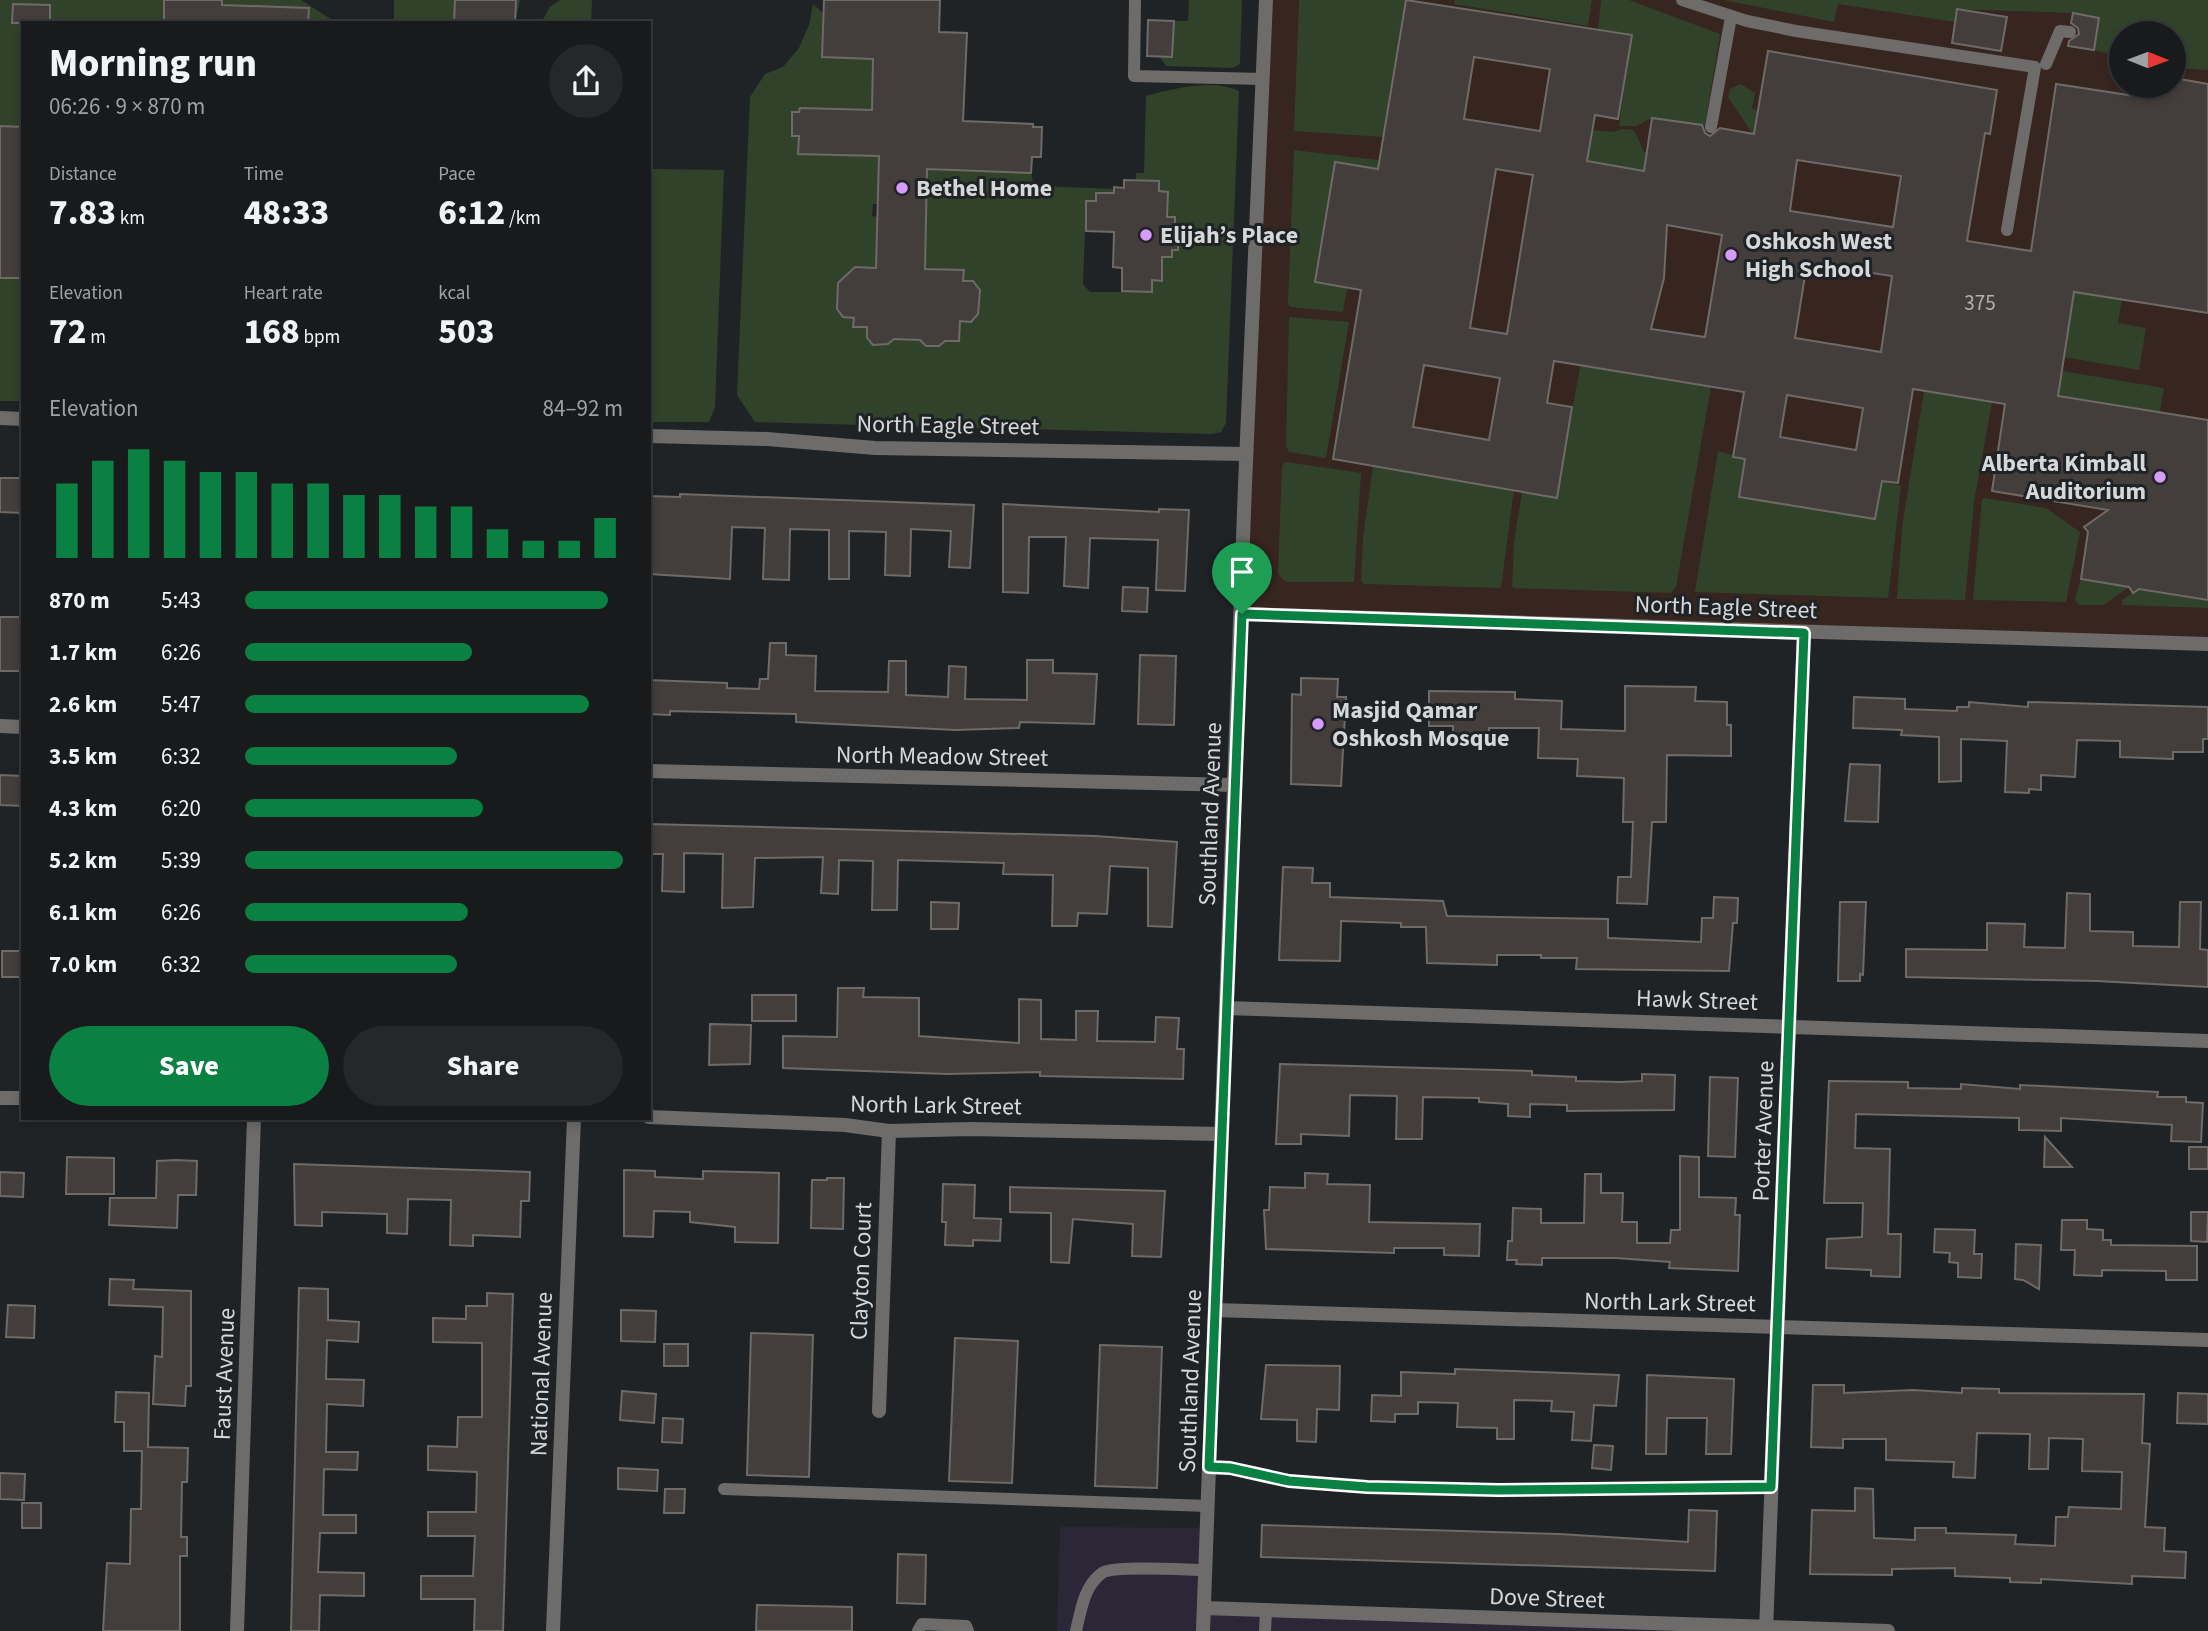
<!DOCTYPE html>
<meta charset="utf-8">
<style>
:root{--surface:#181a1c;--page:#252729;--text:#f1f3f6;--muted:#9fa1a3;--line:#36383b;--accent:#0b8043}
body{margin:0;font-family:"Source Sans 3",sans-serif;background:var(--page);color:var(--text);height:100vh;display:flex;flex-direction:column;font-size:26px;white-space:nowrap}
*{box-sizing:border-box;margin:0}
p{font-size:23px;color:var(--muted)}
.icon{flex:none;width:38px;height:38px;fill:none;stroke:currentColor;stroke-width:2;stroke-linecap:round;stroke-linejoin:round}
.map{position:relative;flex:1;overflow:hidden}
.drawer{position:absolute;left:21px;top:21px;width:630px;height:1099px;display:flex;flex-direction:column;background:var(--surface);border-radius:0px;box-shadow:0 4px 10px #0003,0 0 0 2px var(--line)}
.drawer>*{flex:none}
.needle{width:46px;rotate:91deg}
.tools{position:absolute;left:2109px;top:21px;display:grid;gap:14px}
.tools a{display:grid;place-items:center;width:77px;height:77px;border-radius:50%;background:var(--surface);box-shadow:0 4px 10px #0003,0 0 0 2px var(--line);font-size:35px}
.pin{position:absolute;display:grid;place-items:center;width:60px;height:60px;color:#fff;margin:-72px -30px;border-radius:50% 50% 50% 0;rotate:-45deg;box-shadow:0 0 7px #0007}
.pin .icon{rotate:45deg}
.round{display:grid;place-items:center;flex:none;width:74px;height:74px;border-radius:37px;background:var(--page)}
.headline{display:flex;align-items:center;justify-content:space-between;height:119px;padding:0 28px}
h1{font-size:38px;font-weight:800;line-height:52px}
.figures{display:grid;grid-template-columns:repeat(3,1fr);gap:10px;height:119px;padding:7px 28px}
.figures div{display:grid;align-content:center}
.figures b{font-size:35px;font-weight:800}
.figures small{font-size:19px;font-weight:400}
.figures p{font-size:19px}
.chart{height:196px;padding:14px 28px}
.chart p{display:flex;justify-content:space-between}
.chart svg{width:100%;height:126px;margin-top:7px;stroke:var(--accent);stroke-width:6}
.primary-button{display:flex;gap:14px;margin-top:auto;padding:14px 28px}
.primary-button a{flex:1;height:80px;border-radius:42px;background:var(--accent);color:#fff;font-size:28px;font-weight:800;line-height:80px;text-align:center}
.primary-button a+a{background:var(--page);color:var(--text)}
ul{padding:0 28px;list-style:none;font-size:23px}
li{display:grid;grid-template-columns:112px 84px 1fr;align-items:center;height:52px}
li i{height:18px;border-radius:9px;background:var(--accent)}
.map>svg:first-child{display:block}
.commercial{fill:#2b2737}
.education{fill:#37251f;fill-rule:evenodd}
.green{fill:#31422a}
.building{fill:#433e3c;stroke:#6e6a67;stroke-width:2;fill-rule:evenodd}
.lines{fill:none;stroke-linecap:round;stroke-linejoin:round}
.lane{stroke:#6e6c6b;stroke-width:12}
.street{stroke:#6e6c6b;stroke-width:14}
.route-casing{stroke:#fff;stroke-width:14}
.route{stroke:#0b8043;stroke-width:9}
.poi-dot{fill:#d79bf9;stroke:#202326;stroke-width:2.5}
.labels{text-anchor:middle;stroke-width:6;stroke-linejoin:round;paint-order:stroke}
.number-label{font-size:21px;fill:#b0b1b2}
.poi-label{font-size:24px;font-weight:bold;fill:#d5d7d9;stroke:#202326;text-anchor:start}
.street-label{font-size:24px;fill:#d5d7d9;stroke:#202326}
</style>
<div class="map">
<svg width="2208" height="1631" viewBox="0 0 2208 1631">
<rect width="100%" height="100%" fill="#202326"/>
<path class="commercial" d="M1060 1527 1207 1528 1204 1607 1766 1631H1057Z"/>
<path class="education" d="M1265 0H2208V642L1242 614ZM2121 33H2174V86H2121Z"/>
<path class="green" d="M0 0H301L337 23H23V401H0Z
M394 0H520L515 23H394Z
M560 0H592L591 23H541L550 7Z
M1189 0H1242L1240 64 1233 68 1166 66 1159 56H1172L1174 21H1188Z
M1299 0H1406L1383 137 1294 131Z
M1455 0H1592L1588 26 1454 4Z
M1601 0H1629L1720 34 1705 126 1649 119 1637 126H1619L1632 35 1598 29Z
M1724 0H2208V70L2174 68V33H2121V57L2094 50 2099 18 2073 13 1957 9 1955 22 1838 4 1834 22Z
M813 4 823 13 822 57 866 59 873 52 872 97 879 110 800 108 799 112 792 113V136H799V154L879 156 877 204H873L872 216 878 217 881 268 856 267 838 283 837 309 843 317 854 318V327H867V338L873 345 888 344 894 339 920 340 926 346H939L945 341H959L960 321 971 322 978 314 979 290 973 281H963V270L918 269 925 263 927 169 1031 173 1033 182 1040 186 1114 189V193H1096V201L1086 202 1083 284 1090 292H1152V280H1162V257L1172 250 1179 227 1167 217 1168 192 1159 191V181L1136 180V173H1144L1146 96C1173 89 1212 78 1239 91L1226 423 1221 432 1212 434 755 422 737 395 750 97 765 74 783 67 799 48 809 25Z
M1741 84 1755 93 1752 108 1758 111 1754 136 1728 97 1730 89Z
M1623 129 1634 130 1644 152 1701 164 1746 187 1587 161 1592 130 1612 132Z
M1294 150 1411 164 1409 174 1335 162 1315 282 1347 288 1343 312 1291 307 1288 304Z
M649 169 724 170 715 407 709 422H649Z
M2074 292 2122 300 2118 323 2146 328 2139 370 2064 357Z
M1289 317 1349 322 1326 458 1289 452 1286 446Z
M1580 366 1711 387 1676 587 1671 593 1514 588 1512 586 1514 542 1522 492 1557 498Z
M2062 371 2164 388 2160 412 2058 396Z
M1924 391 1992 402 1974 502 1965 600 1897 599 1902 527Z
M1718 451 1745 459 1875 519 1882 481 1901 486 1888 598 1695 592Z
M1286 462 1361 473 1354 582H1286L1278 574 1282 466Z
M1373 466 1514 489 1501 588 1364 584 1361 581 1363 538Z
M1985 498 2046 508 2080 532 2066 602 1973 600 1982 499Z
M2081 579 2129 587 2104 605H2079L2075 599Z
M2139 589 2208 601V608L2122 605V600Z"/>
<path class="building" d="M164 0H222V5L309 8 308 23H164Z
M455 0H516L515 23H454Z
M824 0H940L939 32 967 33 963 121 1033 124V127H1042L1041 157H1032L1031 173 927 169 925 269 964 270 963 281H973L980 290 978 314 971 322 960 321 959 341H945L939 346H926L920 340 894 339 888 344 873 345 867 338V327H853L854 318 843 317 837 309 838 283 855 267 876 268 879 156 798 154 799 136H792V112H799L800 108 872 110 873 59 822 57Z
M1406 0 1632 35 1618 119 1595 115 1587 161 1644 171 1652 118 1702 125 1705 133 1710 136 1720 128 1754 134 1768 51 1997 90 1990 134 1985 133 1967 241 2031 251 2056 84 2135 96 2137 86H2174V78L2208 84V313L2074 292 2058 396 2208 420V600L2139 589 2133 593 2129 587 2081 579 2088 532 2084 527 2108 510 1992 491 2005 404 1913 389 1898 483 1882 481 1875 519 1739 497 1745 459 1733 457 1744 392 1554 361 1547 403 1572 407 1557 498 1333 459 1361 290 1315 282 1335 162 1378 169ZM1474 57 1550 69 1540 131 1464 119ZM1797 160 1901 176 1893 227 1790 211ZM1496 169 1533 175 1507 334 1470 328ZM1667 225 1722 235 1705 337 1651 329 1664 278ZM1807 263 1892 276 1881 352 1795 338ZM1424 365 1500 378 1489 440 1413 427ZM1787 395 1863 408 1856 450 1780 437Z
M13 4 50 5V23H12Z
M1957 9 2007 17 2001 51 1952 43Z
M2073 13 2099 18 2094 50 2068 46 2069 41 2079 34 2078 28 2071 23Z
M1148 20 1174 21 1172 57 1147 56Z
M0 126 23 127V278H0Z
M1124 180 1159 181V191L1168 192 1167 217H1175V227H1179L1178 250H1172V257H1162V281L1152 280V292L1122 291V268L1113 267 1114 232 1086 231V201H1096V193H1114V187L1124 188Z
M0 478H23L22 513 0 512Z
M680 494 974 505 970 568 949 567 951 531 911 529 910 576 885 575 886 532 849 531V579H829V530L790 529 789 580 763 579 765 528 732 527 730 579 649 574V496L680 497Z
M1003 504 1159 512V509L1189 510 1185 591 1156 590 1158 540 1090 538 1088 588 1064 586 1066 537H1029L1028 593 1003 592Z
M1123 587 1148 588 1147 612 1122 611Z
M0 617H23V671H0Z
M770 643H786V655L816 656 815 691 888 692 889 661H906V695L948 697 949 666 966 667 965 699 1027 700V660H1053V673L1097 674 1094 724 1020 722 1019 728 955 730 796 722V714L670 711V715L649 714V680L727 683V688L759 689 760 679H768Z
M1140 655 1176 656 1174 725 1138 724Z
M1301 678 1338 679 1337 697H1346L1341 786 1291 784 1292 694 1301 695Z
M1625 686 1696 687 1695 701 1727 702V725H1731V756L1667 755 1666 822H1652L1647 904 1617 903 1618 877H1631L1633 822H1623L1624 778 1577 776 1578 759 1538 758 1539 728H1489V737H1453V726H1429V691L1515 692V699L1562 701 1561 729 1625 731Z
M1854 697 1905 699V709L1957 711V707H1969V702L2028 707V702L2208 707V739H2203V752H2173V759L2120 757V741L2077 740 2075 777 2041 775V790L2029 789V793L2005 792 2007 741 1961 739V781L1939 782V737L1901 735 1902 730 1853 728Z
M1850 764 1880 765 1878 822 1845 821Z
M0 775 23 776V806L0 805Z
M649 824 1095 836 1177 842 1172 927 1148 926V868L1110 866 1107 914 1078 913 1077 926H1052L1053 875 1003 874 1004 863 898 860 897 910H872L873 861 839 860 838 894 821 893 823 857 755 858 753 907 722 908 723 854 684 853V892L662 891 663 854H649Z
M1283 867 1313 868 1312 883H1330V897L1443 901 1447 916 1608 919V938L1701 942 1702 918H1713L1714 897 1738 898 1737 923H1733L1729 971 1576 969 1577 958H1541V955H1497V965L1427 963 1426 927H1401V923L1341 921 1340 961 1279 960Z
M2067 893 2090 894V931L2133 932V946L2179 947 2180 902H2201L2200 949 2208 950V987L2097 981 1906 977V949L1987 950V923L2025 924 2024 947 2065 948Z
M931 902 959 903 958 929H931Z
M1840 902H1866L1863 975 1860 974V981H1838Z
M2 951H23V977H2Z
M838 988H864L863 997 919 998V1036L1019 1043V999L1041 1000V1039L1076 1040V1011H1098L1097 1041 1155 1042 1156 1017 1179 1018 1177 1049H1184L1183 1079 1040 1076V1072L947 1074 783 1068V1036L837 1037Z
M752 995H796V1021H752Z
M710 1024 751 1025 750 1064 709 1065Z
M1280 1064 1532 1071V1075L1576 1077V1081L1620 1082 1642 1081V1074L1675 1075 1674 1110 1567 1111V1105L1530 1104V1117L1508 1116V1104L1479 1102V1098L1423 1097 1422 1139H1396L1397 1096 1350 1095 1349 1136 1301 1134V1144H1276Z
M1710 1077 1738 1078 1735 1157 1708 1156Z
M1829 1081 1908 1082V1088L1961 1089V1084L2020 1089V1085L2158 1092 2157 1097H2186V1102L2203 1103 2201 1142 2171 1141 2172 1125 2061 1118V1131L2019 1130V1118L1856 1114 1855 1148 1890 1149 1888 1234H1901L1900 1277 1871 1276V1270L1826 1268 1827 1239 1862 1237 1863 1203H1824Z
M2045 1137 2072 1167H2044Z
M2189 1147H2208V1169H2189Z
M1680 1156 1699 1157V1197L1736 1198 1735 1215H1740L1738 1271 1669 1268 1670 1262 1616 1258H1542V1265L1516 1264 1517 1260H1507L1508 1241H1512L1513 1208 1541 1209V1223H1584L1585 1174H1601V1193H1623L1622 1222H1637V1243H1670L1671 1230H1680Z
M67 1157 114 1158V1194H66Z
M176 1160 197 1161 196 1195H178L177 1228 109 1225 110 1198H156L157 1161Z
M294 1164 530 1172 529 1201H521L520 1237 473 1235V1246L450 1245 451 1200 408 1199 407 1234 387 1233V1214L322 1212V1226L295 1225Z
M624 1170 655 1171V1177L703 1179V1171L779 1173 778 1243 735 1242V1227L690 1222V1212L654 1211 653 1237 624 1236Z
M0 1172 24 1173 23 1197 0 1196Z
M1305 1173 1328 1174 1327 1184 1370 1185 1369 1222 1480 1224 1479 1256 1444 1255V1248H1394V1253L1266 1249 1264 1210H1269L1270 1187 1305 1188Z
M827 1178H844L843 1229 811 1228 812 1180H827Z
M943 1184 975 1185 974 1218 1001 1219 1000 1241 973 1240V1246L945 1245 946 1222H942Z
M1010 1187 1165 1191 1161 1257 1132 1256 1133 1224 1073 1219 1069 1263 1051 1262V1213L1010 1212Z
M2191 1212H2208L2207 1242 2191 1241Z
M2062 1220H2087V1229L2103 1230V1240H2111V1245L2197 1246V1280H2166V1271L2102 1270V1276L2074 1275 2075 1250H2061Z
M1935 1229 1975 1230 1974 1254H1982L1981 1278 1958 1277V1263L1949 1262 1950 1253 1934 1252Z
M2016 1244 2041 1245 2039 1289 2023 1280 2015 1279Z
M110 1279 134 1280 133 1289 191 1291V1386H186L185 1406 153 1404 155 1356 162 1357 163 1307 109 1305Z
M299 1288 328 1289V1320L359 1322 358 1342 327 1340 326 1379 364 1380 363 1406 327 1404 326 1452H358L357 1470 324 1469 323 1515H356V1533H320L318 1572 364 1573V1596L320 1595 319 1631H291Z
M487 1293 513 1294 503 1631H474L475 1599H421V1576H473L475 1536H428V1512H476L477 1472 428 1470V1446L457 1447 458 1417H482V1343L433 1342V1318L466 1319V1306H487Z
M8 1305 35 1306 34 1338 6 1337Z
M621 1310 656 1311 655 1342 621 1341Z
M751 1333 813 1335 809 1477 747 1475Z
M955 1338 1018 1341 1012 1483 949 1481Z
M664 1344H688V1366H664Z
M1100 1345 1162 1347 1157 1488 1095 1486Z
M1266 1365 1340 1366 1339 1410 1317 1409 1316 1442 1297 1441V1420L1261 1419Z
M1455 1369 1619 1375 1616 1406 1594 1405 1591 1441 1572 1440 1574 1412 1551 1411 1552 1401 1514 1400V1439H1497V1428L1457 1427 1458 1403 1418 1402V1414H1395V1422L1371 1421 1372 1395 1401 1396V1372L1455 1374Z
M1647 1375 1734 1379 1731 1454H1706L1707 1418H1667L1666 1454H1646Z
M1813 1385H1844V1393L1913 1390 1962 1393V1388L1999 1389V1393L2144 1394 2142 1443 2150 1444 2145 1527 2165 1528 2164 1551 2186 1552 2185 1578 2132 1576V1584L2041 1579V1583L2010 1582V1578L1955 1576V1568L1892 1569V1575L1810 1574 1812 1510 1855 1511V1488L1873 1489 1874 1538 1915 1540V1528H1946V1533L2016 1535 2015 1544 2055 1546 2056 1517H2068L2069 1507 2121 1509 2122 1472 2082 1471 2083 1439 2049 1438 2048 1469H2029L2030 1434 1977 1433 1975 1478 1953 1477 1954 1462 1886 1460V1439H1843V1448L1811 1447Z
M622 1391 656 1394 654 1423 620 1420Z
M116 1392 149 1393 148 1447 188 1448 187 1482H182L181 1537H187V1556H180V1631H103L107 1563 130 1564 131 1509H141L142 1451H124V1422H115Z
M2178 1393 2208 1394V1424L2177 1423Z
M663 1418 683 1419 682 1443 662 1442Z
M1594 1445 1613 1446 1611 1470 1592 1468Z
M618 1468 658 1470 657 1491 618 1489Z
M0 1473 25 1474 24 1500 0 1499Z
M665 1489H685L684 1513H664Z
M22 1503H41V1528H22Z
M1689 1510 1717 1511 1715 1571 1261 1557 1262 1525 1559 1534 1688 1542Z
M898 1554 926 1555 925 1604 897 1603Z
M757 1605 852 1607V1631H756Z"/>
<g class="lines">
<path class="lane" d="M1135 0 1134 76 1263 79
M1682 0 1747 21 1796 31 2035 67 2007 230
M2046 64 2060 31 2070 32
M1711 127 1731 17
M1209 1467 1230 1468 1289 1481 1367 1487 1498 1490 1771 1487
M724 1489 1208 1506
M918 1631 922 1624 966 1626 968 1631
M1076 1631C1081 1610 1084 1586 1102 1573 1114 1565 1187 1570 1205 1570
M1265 1631 1266 1610"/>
<path class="street" d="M0 418 23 419
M649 436 767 439 875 448 1246 454
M1242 614 2208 644
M0 726 23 727
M649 771 1234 785
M1226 1008 2208 1041
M0 1098H23
M649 1117 845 1125 889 1131 971 1129 1221 1134
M1215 1310 2208 1340
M879 1411 889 1131
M1204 1608 1888 1631
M237 1631 254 1118
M553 1631 574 1118
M1203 1631 1245 485 1266 0
M1766 1631 1804 633"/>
</g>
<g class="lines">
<defs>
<path id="route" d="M1242 614 1804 633 1771 1487 1498 1490 1367 1487 1289 1481 1230 1468 1209 1467Z"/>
</defs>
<use href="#route" class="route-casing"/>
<use href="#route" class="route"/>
</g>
<g class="poi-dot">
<circle cx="902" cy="188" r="7"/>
<circle cx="1146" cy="235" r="7"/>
<circle cx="1731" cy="255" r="7"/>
<circle cx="2160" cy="477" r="7"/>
<circle cx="1318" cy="724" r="7"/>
</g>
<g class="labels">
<g class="number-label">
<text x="1980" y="310">375</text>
</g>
<g class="poi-label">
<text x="916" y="196">Bethel Home</text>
<text x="1160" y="243">Elijah’s Place</text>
<text x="1745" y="249">Oshkosh West<tspan x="1745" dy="28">High School</tspan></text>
<text x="2146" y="471" text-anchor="end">Alberta Kimball<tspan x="2146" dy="28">Auditorium</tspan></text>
<text x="1332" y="718">Masjid Qamar<tspan x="1332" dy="28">Oshkosh Mosque</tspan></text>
</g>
<g class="street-label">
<text transform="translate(948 425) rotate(1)" y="8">North Eagle Street</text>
<text transform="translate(1726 607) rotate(2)" y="8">North Eagle Street</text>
<text transform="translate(942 756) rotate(1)" y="8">North Meadow Street</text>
<text transform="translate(1210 814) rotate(-88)" y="8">Southland Avenue</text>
<text transform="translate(1697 1000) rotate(2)" y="8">Hawk Street</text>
<text transform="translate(936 1105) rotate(1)" y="8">North Lark Street</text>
<text transform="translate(1763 1131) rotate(-88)" y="8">Porter Avenue</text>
<text transform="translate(861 1271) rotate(-88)" y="8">Clayton Court</text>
<text transform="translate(1670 1302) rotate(1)" y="8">North Lark Street</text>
<text transform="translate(224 1374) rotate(-88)" y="8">Faust Avenue</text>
<text transform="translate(541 1374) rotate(-88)" y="8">National Avenue</text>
<text transform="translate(1190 1381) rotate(-88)" y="8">Southland Avenue</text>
<text transform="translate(1547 1598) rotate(2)" y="8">Dove Street</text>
</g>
</g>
</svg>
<div class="tools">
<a><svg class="needle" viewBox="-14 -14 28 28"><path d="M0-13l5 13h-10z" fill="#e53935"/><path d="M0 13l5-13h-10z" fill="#9fa1a3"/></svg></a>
</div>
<div class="pin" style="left:1242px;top:614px;background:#1e9e55"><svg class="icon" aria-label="arrive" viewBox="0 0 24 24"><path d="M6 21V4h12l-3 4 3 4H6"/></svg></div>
<section class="drawer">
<div class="headline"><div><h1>Morning run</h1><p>06:26 · 9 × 870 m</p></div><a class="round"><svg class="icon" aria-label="share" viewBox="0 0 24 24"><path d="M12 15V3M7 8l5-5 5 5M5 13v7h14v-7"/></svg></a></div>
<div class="figures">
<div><p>Distance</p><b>7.83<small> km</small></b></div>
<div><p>Time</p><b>48:33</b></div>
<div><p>Pace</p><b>6:12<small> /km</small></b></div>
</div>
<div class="figures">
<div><p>Elevation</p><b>72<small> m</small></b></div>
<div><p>Heart rate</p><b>168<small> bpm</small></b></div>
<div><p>kcal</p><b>503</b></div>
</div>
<div class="chart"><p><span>Elevation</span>84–92 m</p>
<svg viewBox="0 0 160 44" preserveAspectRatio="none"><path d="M5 44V18M15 44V10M25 44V6M35 44V10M45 44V14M55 44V14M65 44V18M75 44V18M85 44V22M95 44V22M105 44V26M115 44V26M125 44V34M135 44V38M145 44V38M155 44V30"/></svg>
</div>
<ul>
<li><b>870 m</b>5:43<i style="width:96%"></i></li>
<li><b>1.7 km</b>6:26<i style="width:60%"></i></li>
<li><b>2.6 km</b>5:47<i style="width:91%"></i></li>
<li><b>3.5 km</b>6:32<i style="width:56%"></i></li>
<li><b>4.3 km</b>6:20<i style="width:63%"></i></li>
<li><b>5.2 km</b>5:39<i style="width:100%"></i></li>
<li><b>6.1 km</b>6:26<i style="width:59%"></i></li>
<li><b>7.0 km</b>6:32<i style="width:56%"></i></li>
</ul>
<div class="primary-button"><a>Save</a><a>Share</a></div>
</section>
</div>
